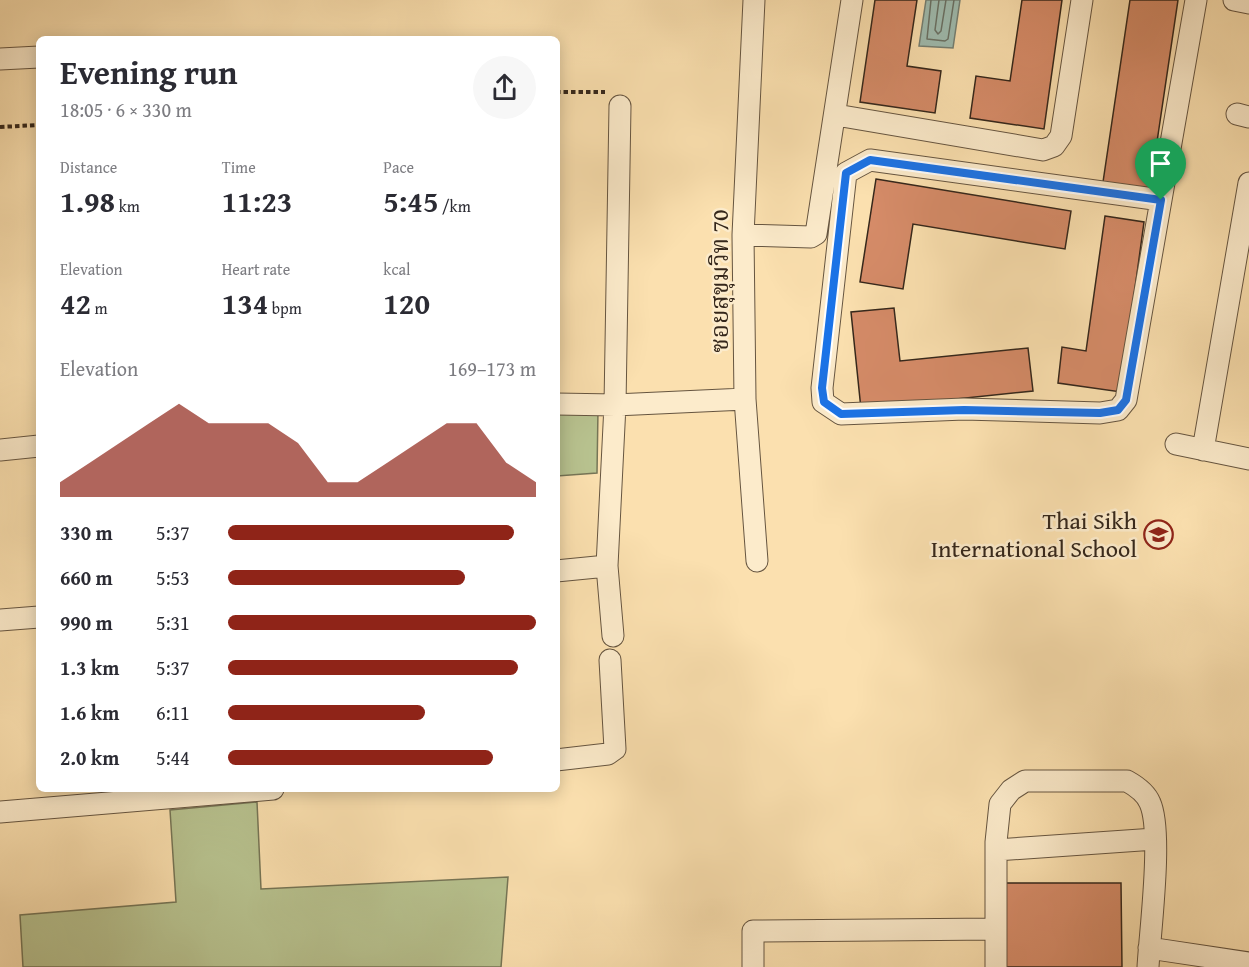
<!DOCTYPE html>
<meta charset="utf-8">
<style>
:root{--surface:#fff;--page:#f7f7f7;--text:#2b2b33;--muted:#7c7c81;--accent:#8f2418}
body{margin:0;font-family:"Gentium Book Plus","Noto Serif Thai",serif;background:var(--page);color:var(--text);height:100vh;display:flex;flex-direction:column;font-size:22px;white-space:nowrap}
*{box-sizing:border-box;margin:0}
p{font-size:20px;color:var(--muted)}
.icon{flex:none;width:33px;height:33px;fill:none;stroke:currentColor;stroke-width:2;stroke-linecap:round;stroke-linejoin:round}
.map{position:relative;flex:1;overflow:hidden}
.side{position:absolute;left:36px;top:36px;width:524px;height:756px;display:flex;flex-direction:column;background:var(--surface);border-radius:9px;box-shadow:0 3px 15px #0003}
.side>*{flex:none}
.pin{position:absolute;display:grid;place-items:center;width:51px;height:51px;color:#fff;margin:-62px -26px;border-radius:50% 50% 50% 0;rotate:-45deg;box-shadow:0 0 6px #0007}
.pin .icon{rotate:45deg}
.round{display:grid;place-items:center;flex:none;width:63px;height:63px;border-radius:32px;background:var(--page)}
.overview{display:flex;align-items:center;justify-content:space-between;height:102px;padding:0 24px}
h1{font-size:33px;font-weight:600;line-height:45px}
.stats{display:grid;grid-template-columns:repeat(3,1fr);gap:9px;height:102px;padding:6px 24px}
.stats div{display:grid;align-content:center}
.stats b{font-size:30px;font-weight:600}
.stats small{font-size:16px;font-weight:400}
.stats p{font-size:16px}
.chart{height:168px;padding:12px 24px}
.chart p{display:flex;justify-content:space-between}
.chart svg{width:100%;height:108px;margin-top:6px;fill:var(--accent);opacity:.7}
ul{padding:0 24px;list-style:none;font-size:20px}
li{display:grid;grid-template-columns:96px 72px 1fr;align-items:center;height:45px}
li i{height:15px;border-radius:8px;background:var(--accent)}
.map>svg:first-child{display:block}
.green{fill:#b8c390;stroke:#767556;stroke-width:1.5}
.water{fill:#9fbcb0;stroke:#758074;stroke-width:1.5}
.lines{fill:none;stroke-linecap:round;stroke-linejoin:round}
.shore{stroke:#6a7266;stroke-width:1.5}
.building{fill:#d58b68;stroke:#35271b;stroke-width:1.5}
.street-casing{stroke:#665540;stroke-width:23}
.path{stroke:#35271b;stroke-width:4;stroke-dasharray:4.5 3;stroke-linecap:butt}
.street{stroke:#fcebcb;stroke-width:21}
.route-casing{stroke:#fff;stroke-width:12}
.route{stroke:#1a73e8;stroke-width:8}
.labels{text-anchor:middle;stroke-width:5;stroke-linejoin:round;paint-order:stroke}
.street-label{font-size:24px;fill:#35271b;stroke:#fcebcb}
.poi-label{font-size:24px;fill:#35271b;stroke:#fcebcb;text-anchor:end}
</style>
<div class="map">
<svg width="1249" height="967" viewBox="0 0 1249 967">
<rect width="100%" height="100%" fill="#fbe0af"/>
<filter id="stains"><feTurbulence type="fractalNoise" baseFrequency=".00333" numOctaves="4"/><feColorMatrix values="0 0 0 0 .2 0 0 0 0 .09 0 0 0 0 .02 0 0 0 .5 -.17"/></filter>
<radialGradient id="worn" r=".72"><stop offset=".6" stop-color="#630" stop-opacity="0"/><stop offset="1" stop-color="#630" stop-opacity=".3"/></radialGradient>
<path class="green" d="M598 410 597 473 557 476V413Z
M257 802 261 889 508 877 501 967H23L20 915 176 902 170 810Z"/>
<path class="water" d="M926 0H960L953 48 919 46Z"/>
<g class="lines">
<path class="shore" d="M931 0 927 39 945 41 948 39 954 0
M939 0 935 30 938 34 941 31 946 0"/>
</g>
<path class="building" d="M875 0H917L907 66 941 71 935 113 860 102Z
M1022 0H1062L1044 129 970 118 976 76 1010 81Z
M1130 0H1178L1150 189 1103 182Z
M876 179 1071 211 1065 249 913 224 903 289 860 282Z
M1105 216 1144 222 1121 392 1058 383 1062 347 1086 351Z
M894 308 900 361 1028 348 1033 391 861 409 851 312Z
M1001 883H1121L1122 967H1001Z"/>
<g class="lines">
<defs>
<path id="street" d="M754 0 743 235 745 399 757 561
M1234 0 1249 3
M0 59 39 57
M1237 114 1249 117
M836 115 1043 150 1054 146 1061 136 1082 0
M1161 200 1126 400 1118 410 1100 413 964 409 841 414 823 402 822 388 846 173 870 160 1161 200 1196 0
M743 235 811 237 816 234 852 0
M556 404 615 405 745 399
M1176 444 1249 459
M0 450 39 446
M1203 450 1249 183
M556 571 607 566
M0 620 39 617
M613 636 607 566 615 405 620 106
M556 760 608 754 615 749 610 660
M0 812 273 789
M996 850 1155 839
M1149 948 1249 963
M753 967V931L996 929
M996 967V842L1000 804 1011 790 1025 781H1127C1136 786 1146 793 1150 803 1163 832 1150 931 1148 967"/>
</defs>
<use href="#street" class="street-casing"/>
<path class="path" d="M556 92H605
M0 127 39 125"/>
<use href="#street" class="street"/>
</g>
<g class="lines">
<defs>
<path id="route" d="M870 160 1161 200 1126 400 1118 410 1100 413 964 410 841 414 824 402 822 388 846 173Z"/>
</defs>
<use href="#route" class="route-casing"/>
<use href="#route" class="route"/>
</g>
<defs>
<symbol id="school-ring" viewBox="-11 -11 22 22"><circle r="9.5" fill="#fcebcb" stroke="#8f2418" stroke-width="1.5"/><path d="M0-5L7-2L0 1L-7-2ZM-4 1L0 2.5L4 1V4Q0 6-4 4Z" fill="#8f2418"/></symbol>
</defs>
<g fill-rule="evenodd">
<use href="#school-ring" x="1142" y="518" width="33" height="33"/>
</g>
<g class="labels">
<g class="street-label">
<text transform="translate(720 281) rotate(-90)" y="8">ซอยสุขุมวิท 70</text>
</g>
<g class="poi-label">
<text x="1137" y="529">Thai Sikh<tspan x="1137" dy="28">International School</tspan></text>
</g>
</g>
<rect width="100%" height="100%" filter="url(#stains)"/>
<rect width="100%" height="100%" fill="url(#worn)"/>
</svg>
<div class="pin" style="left:1161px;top:200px;background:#1e9e55"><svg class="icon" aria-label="arrive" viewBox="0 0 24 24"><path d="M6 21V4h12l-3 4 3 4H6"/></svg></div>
<section class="side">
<div class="overview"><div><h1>Evening run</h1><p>18:05 · 6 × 330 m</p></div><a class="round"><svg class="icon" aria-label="share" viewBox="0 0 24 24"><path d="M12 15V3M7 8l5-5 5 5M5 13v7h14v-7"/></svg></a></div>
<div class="stats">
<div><p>Distance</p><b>1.98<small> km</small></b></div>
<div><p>Time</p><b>11:23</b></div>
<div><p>Pace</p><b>5:45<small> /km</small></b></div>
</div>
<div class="stats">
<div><p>Elevation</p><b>42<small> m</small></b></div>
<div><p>Heart rate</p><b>134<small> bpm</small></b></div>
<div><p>kcal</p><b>120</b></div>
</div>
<div class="chart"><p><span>Elevation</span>169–173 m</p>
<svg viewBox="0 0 160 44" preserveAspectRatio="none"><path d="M0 44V38L10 30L20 22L30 14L40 6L50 14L60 14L70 14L80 22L90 38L100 38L110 30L120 22L130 14L140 14L150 30L160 38V44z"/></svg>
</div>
<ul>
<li><b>330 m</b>5:37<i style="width:93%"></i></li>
<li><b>660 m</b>5:53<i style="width:77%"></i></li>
<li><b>990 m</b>5:31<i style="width:100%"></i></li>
<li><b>1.3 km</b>5:37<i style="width:94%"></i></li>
<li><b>1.6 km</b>6:11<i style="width:64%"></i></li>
<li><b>2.0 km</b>5:44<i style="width:86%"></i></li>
</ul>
</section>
</div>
